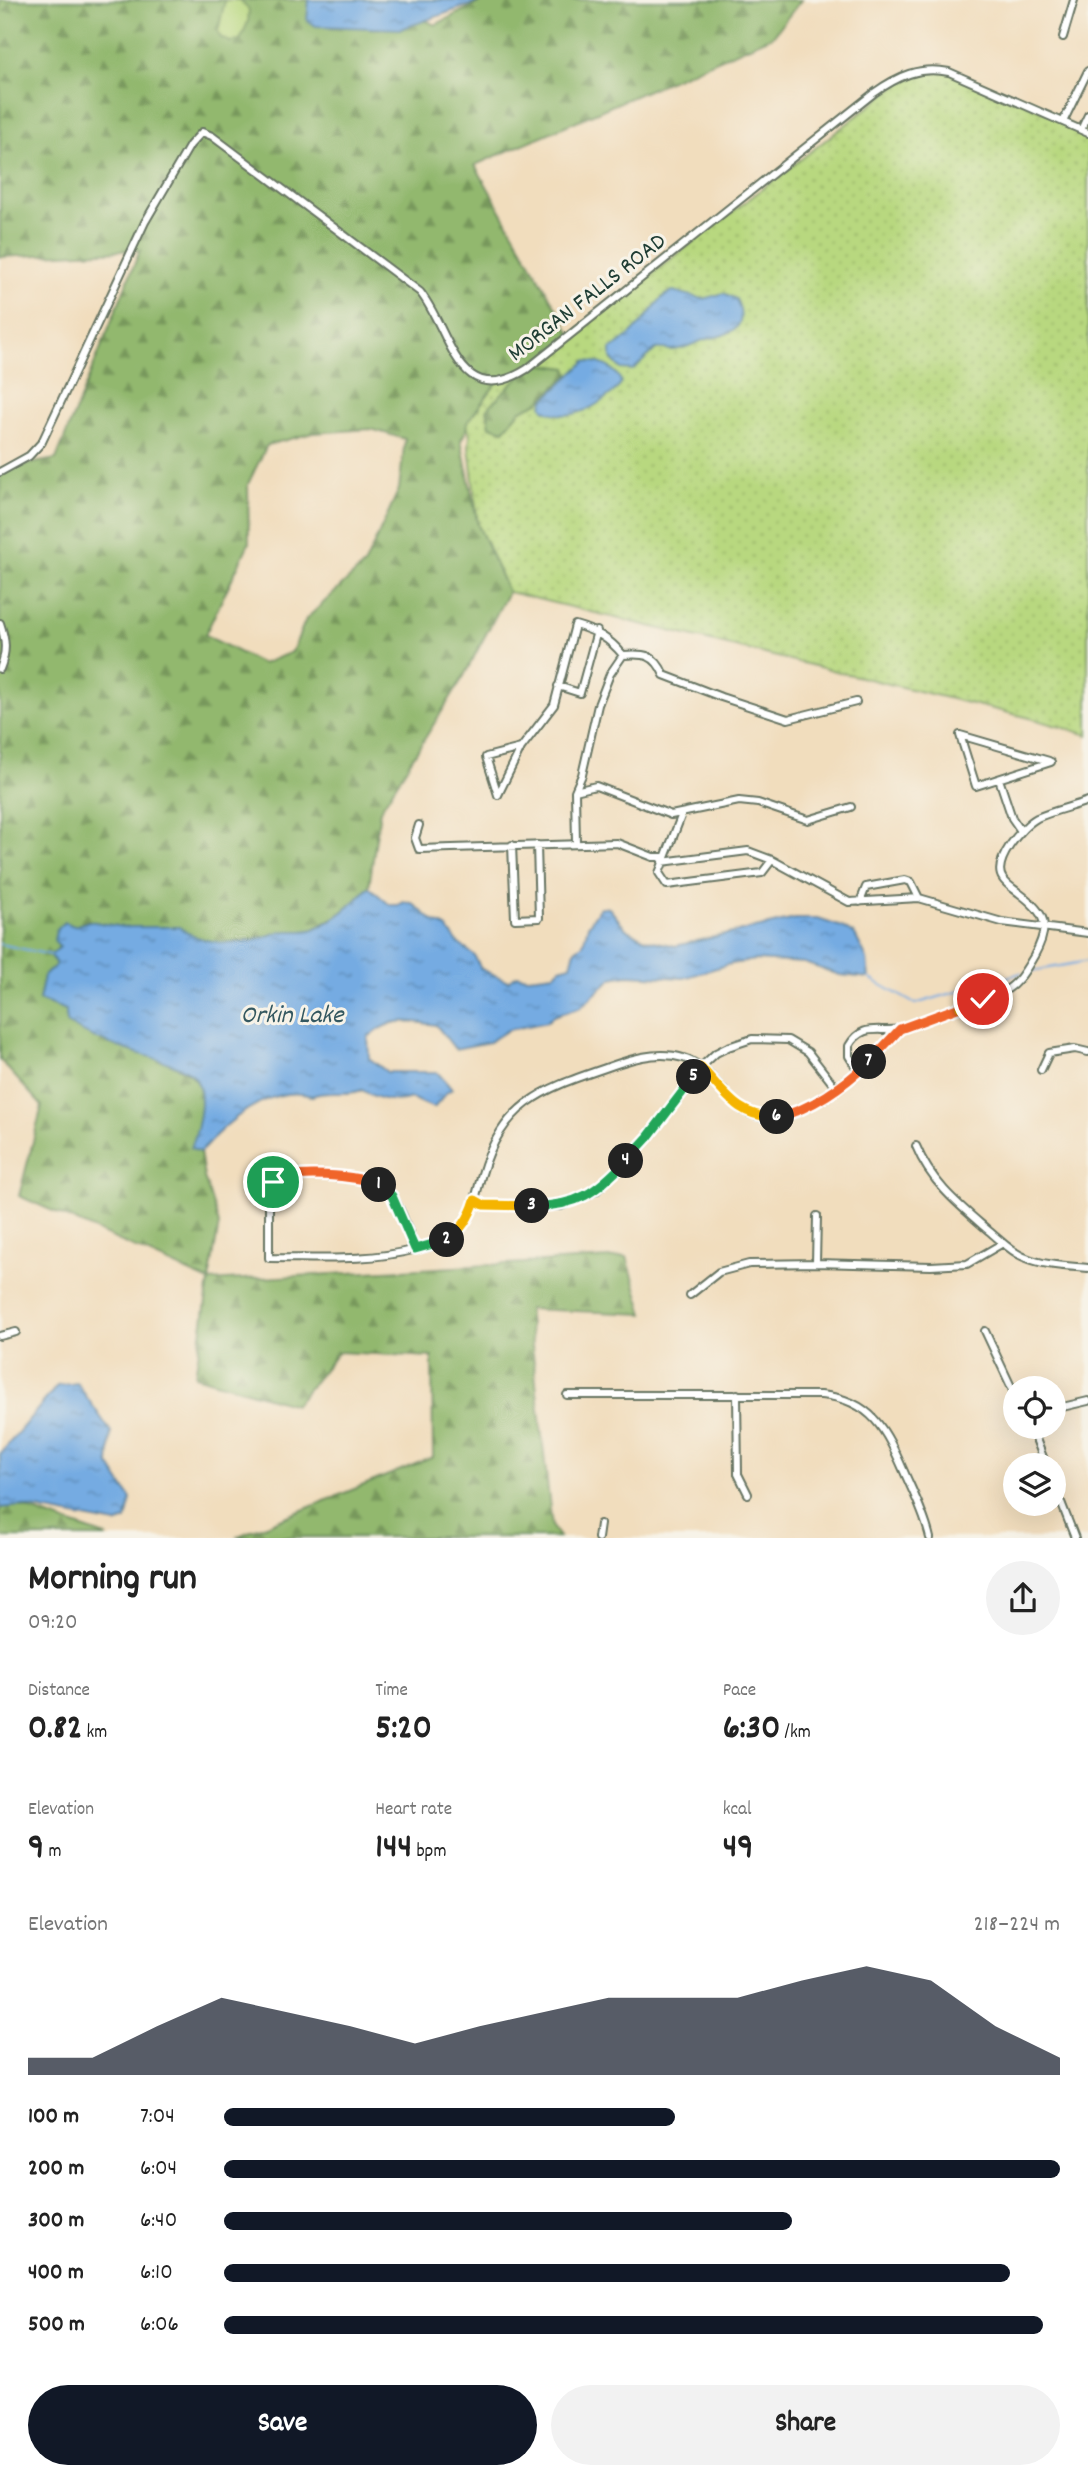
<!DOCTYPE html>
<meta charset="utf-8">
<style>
:root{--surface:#fff;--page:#f2f2f2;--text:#222;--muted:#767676;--accent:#111827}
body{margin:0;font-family:Dekko,sans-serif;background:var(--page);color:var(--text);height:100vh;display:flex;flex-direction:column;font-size:26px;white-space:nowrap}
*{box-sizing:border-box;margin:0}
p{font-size:23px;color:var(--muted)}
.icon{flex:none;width:38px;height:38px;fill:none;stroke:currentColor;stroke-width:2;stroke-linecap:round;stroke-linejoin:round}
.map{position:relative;height:1538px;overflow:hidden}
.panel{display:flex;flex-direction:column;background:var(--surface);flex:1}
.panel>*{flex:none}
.tools{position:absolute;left:1003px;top:1376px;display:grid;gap:14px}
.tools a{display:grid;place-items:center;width:63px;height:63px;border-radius:50%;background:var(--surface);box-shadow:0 7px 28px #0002;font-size:35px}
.pin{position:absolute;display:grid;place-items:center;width:60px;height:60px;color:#fff;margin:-30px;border:4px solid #fff;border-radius:50%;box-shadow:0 2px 7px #0007}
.km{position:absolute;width:35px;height:35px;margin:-18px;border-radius:50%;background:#222;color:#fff;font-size:19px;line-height:35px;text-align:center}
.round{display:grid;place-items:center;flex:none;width:74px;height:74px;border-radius:37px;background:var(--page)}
.head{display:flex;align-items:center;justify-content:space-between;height:119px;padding:0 28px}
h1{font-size:38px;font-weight:800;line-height:52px}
.figures{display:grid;grid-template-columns:repeat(3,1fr);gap:10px;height:119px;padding:7px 28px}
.figures div{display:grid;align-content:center}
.figures b{font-size:35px;font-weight:800}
.figures small{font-size:19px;font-weight:400}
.figures p{font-size:19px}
.chart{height:196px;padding:14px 28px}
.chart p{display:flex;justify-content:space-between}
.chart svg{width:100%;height:126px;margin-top:7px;fill:var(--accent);opacity:.7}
.action{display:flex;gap:14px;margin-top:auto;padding:14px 28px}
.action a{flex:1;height:80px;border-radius:42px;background:var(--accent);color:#fff;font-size:28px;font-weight:800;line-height:80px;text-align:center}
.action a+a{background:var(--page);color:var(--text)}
ul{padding:0 28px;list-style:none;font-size:23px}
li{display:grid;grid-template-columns:112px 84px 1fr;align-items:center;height:52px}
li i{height:18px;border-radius:9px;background:var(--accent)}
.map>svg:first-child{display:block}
.grass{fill:url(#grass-dots);stroke:#6c8a5a;stroke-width:2}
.forest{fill:url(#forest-firs);stroke:#587a51;stroke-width:2;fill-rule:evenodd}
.park{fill:#b8d87f;stroke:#6c8a5a;stroke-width:2}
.water{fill:url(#water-ripples);stroke:#4a748b;stroke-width:2}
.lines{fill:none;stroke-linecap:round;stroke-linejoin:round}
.stream{stroke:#74abe2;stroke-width:2}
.minor-casing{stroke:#687564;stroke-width:10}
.minor{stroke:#fff;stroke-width:6}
.split-1-casing{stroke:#fff;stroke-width:14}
.split-2-casing{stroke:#fff;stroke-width:14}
.split-3-casing{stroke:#fff;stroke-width:14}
.split-4-casing{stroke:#fff;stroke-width:14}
.split-5-casing{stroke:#fff;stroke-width:14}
.split-6-casing{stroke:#fff;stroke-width:14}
.split-7-casing{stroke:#fff;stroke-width:14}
.split-8-casing{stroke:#fff;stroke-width:14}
.split-9-casing{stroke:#fff;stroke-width:14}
.split-1{stroke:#f0652b;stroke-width:9}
.split-2{stroke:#22a559;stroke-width:9}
.split-3{stroke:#f5b400;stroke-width:9}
.split-4{stroke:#22a559;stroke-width:9}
.split-5{stroke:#22a559;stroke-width:9}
.split-6{stroke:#f5b400;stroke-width:9}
.split-7{stroke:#f0652b;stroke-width:9}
.split-8{stroke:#f0652b;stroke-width:9}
.split-9{stroke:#f5b400;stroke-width:9}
.labels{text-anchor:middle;stroke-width:6;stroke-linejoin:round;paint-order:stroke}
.street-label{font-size:24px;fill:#1f3d34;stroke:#f7f3e8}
.water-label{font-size:26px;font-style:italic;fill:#345860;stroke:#f7f3e8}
</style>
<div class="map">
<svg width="1088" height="1538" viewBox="0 0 1088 1538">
<defs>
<pattern id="grass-dots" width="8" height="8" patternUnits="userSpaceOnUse" patternTransform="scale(1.75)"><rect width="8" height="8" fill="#b8d87f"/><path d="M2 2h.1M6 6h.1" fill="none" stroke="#9eba6e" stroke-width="1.8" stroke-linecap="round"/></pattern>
<pattern id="forest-firs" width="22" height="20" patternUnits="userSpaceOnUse" patternTransform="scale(1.75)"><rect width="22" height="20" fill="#92b86e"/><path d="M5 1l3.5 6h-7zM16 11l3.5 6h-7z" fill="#77975b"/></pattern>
<pattern id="water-ripples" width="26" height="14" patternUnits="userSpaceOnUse" patternTransform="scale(1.75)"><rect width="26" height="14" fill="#74abe2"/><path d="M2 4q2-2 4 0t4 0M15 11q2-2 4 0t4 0" fill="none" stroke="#5f8cb8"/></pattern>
</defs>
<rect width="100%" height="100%" fill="#f7f3e8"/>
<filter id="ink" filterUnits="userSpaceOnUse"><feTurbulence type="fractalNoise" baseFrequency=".0143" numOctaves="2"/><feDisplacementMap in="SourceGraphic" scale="14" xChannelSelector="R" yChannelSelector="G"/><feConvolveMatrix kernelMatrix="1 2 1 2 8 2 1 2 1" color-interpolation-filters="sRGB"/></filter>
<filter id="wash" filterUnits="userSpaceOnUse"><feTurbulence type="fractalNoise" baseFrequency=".00686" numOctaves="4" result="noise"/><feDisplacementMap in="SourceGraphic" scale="28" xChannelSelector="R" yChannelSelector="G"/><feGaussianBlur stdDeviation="1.57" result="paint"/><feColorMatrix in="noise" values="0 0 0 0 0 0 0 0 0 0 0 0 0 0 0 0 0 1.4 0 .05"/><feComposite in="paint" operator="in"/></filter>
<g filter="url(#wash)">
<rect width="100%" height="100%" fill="#f1ddbd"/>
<path class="grass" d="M939 67 1000 91 1088 133V735L1030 718 508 592 478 525 469 446 470 436 467 423 497 382 531 367 901 82Z"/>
<path class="forest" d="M0 0H334L406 11 435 25 484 0H801L773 36 475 165 572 336 531 367 497 382 467 423 466 431 461 440 478 525 508 592 464 676 380 810 369 887 347 910 312 930 223 943H213L186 933 149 927H123L89 921 74 926 55 952 56 965 44 976 39 1000 66 1010 67 1023C78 1030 89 1035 101 1040 122 1048 190 1063 198 1084 206 1102 198 1130 192 1148L200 1152 204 1177 219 1224 209 1281 627 1257 644 1314 528 1309 552 1527 559 1537H236L433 1457 432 1357 338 1352 295 1405 195 1376 209 1281 19 1196 42 1106 0 1060V469L56 459 140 250 0 257ZM371 429 405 439 399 489 365 564 306 619 292 652 262 664 205 635 249 543 248 484 267 445 313 433Z
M539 364 567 368 569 374 539 402 521 410 504 430 490 426 487 409 514 381Z
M0 1499 108 1537H0Z"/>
<path class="park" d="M225 0H240L249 10 248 22 240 40 230 42 220 37 218 31Z"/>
<path class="water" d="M309 0H484L401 29 316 26 307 20Z
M673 291 703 299 724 293 736 299C751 331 728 334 704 340 694 343 683 350 672 350 666 350 663 348 656 349L633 370 621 369 611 358V349C627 340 637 328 649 314 657 304 660 297 673 291Z
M586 361C601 362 615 368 621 381L620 386C601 404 571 425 544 409L542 405 544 400Z
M369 887 390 905H398L404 902 412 903 433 921 446 927 459 944 474 955 481 969 508 981 517 975 528 977 554 974 560 968 571 965 575 950 583 944 588 926 600 907 609 908 626 929 645 939 675 946 795 919H818L842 927 855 935 867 959 869 978 840 975 804 963 755 960 726 965 684 978 628 975 612 978 581 1007 553 1016 547 1022 508 1030 489 1042 455 1049 436 1025C405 1021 395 1016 368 1037L369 1058 387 1072H437L452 1089 446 1093 434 1108 411 1098C396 1104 376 1099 362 1090 346 1097 328 1089 312 1096 277 1085 239 1112 215 1136 210 1142 206 1147 200 1152L191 1148C198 1129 209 1091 192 1074 182 1065 150 1057 137 1053 113 1046 88 1036 66 1023V1010L39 1000 44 976 56 965 51 955 60 947 54 940 56 931 64 922 74 926 89 921 123 927H179C202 945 235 946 262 938 270 935 280 931 287 931 295 931 306 932 314 929 336 920 353 904 369 887Z
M77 1383 111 1432 109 1464 131 1499 126 1520 116 1524 21 1506 0 1508V1454L57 1386Z"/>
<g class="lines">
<path class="stream" d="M0 944 51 955
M1027 972 1088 961
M869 978 915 1004 1021 973"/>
</g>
</g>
<g filter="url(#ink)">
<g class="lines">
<defs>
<path id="minor" d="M1063 37 1074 0
M1063 122 1088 71
M1081 130 1088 115
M0 472 29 456 42 442 145 222 190 145 202 132 212 136 420 292C451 330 457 413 527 369L874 93C898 76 919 66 949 72L1088 133
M0 623C6 641 7 651 0 669
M558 686 580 693 597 631
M960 735 976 786 1051 762
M960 735 1049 761
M999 779 1012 818 1021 831
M575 791 596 786 671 815 739 801 758 803 808 820 851 807
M498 795 521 748 554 705 575 625C596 631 609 638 623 655 644 653 655 654 664 675L721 697 788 719 856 702
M498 795 486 757 521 748
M682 814 659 873 667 885 762 873 772 860 849 902 919 898 1002 922 1088 933
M419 825 415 838 419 849 617 843 653 857H664
M576 843 575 791 582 775 598 705 610 674 623 655
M512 845 515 919 539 918 537 845
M662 862 748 851 772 860
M860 902 866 887 905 880 911 882 919 898
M1041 1070 1049 1053 1075 1049 1088 1052
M859 1072 849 1056V1046C863 1022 878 1033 900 1029L1003 992C1019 983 1025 971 1034 956 1051 925 1046 913 1019 893 1014 889 1007 885 1003 879 991 863 1022 826 1037 818 1052 811 1071 807 1088 801
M916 1146C931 1183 960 1206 989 1231 1000 1240 1011 1252 1024 1257 1045 1266 1066 1266 1088 1268
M475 1200 484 1205 561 1206 596 1191 648 1137 701 1067 716 1053 728 1047 752 1039 788 1040 808 1052 836 1088
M415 1249C408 1230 400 1200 383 1187 369 1176 299 1173 282 1177 276 1179 273 1182 269 1187V1258C321 1258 366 1262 417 1249 429 1246 441 1244 451 1237 471 1223 475 1199 481 1177 504 1097 548 1088 620 1063 646 1054 677 1049 701 1067 709 1072 716 1083 723 1090 731 1100 738 1109 751 1114 799 1134 871 1062 900 1029
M816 1263 817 1216
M690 1295 719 1272 749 1264 816 1263 931 1266 967 1264 1003 1243
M985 1331 1015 1395
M0 1336 16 1332
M737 1394 738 1474 748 1494
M567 1395H821C874 1400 887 1433 906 1476 915 1496 925 1516 930 1538
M1054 1409 1088 1401
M1031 1426 1046 1465
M1054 1484 1075 1538
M598 1538 600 1524"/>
</defs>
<use href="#minor" class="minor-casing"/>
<use href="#minor" class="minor"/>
</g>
</g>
<g class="lines" filter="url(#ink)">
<defs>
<path id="split-1" d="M273 1182C292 1170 359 1175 379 1185"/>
<path id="split-2" d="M379 1185 392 1196 415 1249 447 1240"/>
<path id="split-3" d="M447 1240C462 1230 470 1217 475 1200L484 1205 532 1206"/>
<path id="split-4" d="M532 1206C577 1207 597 1192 626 1161"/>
<path id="split-5" d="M626 1161 648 1137 694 1077"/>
<path id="split-6" d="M694 1077 701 1067C725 1093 738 1118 777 1117"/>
<path id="split-7" d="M777 1117C811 1110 845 1085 869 1062"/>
<path id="split-8" d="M869 1062 900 1029 960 1007"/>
<path id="split-9" d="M960 1007 983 999"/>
</defs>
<use href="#split-1" class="split-1-casing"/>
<use href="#split-2" class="split-2-casing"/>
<use href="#split-3" class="split-3-casing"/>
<use href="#split-4" class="split-4-casing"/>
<use href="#split-5" class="split-5-casing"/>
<use href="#split-6" class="split-6-casing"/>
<use href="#split-7" class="split-7-casing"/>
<use href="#split-8" class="split-8-casing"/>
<use href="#split-9" class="split-9-casing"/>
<use href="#split-1" class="split-1"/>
<use href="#split-2" class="split-2"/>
<use href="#split-3" class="split-3"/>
<use href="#split-4" class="split-4"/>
<use href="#split-5" class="split-5"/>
<use href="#split-6" class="split-6"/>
<use href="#split-7" class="split-7"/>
<use href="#split-8" class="split-8"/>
<use href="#split-9" class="split-9"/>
</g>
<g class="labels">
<g class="street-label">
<text transform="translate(586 296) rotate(-38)" y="8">MORGAN FALLS ROAD</text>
</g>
<g class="water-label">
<text x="292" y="1022">Orkin Lake</text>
</g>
</g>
</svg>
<div class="tools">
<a><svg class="icon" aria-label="locate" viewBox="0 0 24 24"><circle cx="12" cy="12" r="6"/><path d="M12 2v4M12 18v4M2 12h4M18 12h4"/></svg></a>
<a><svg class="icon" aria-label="layers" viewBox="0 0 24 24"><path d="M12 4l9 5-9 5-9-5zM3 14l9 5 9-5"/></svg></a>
</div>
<div class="pin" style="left:273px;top:1182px;background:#1e9e55"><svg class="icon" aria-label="arrive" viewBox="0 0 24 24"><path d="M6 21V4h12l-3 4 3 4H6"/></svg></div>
<div class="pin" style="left:983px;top:999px;background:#d93025"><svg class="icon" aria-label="check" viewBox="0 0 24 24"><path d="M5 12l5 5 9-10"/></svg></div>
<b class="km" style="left:379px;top:1185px">1</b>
<b class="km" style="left:447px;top:1240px">2</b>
<b class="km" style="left:532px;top:1206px">3</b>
<b class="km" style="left:626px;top:1161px">4</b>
<b class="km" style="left:694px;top:1077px">5</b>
<b class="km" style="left:777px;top:1117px">6</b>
<b class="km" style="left:869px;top:1062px">7</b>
</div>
<section class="panel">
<div class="head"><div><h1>Morning run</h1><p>09:20</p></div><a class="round"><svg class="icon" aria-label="share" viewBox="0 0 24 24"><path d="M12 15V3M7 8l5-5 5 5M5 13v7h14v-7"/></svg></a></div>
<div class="figures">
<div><p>Distance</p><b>0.82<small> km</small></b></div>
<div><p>Time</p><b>5:20</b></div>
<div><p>Pace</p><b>6:30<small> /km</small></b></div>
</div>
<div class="figures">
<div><p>Elevation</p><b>9<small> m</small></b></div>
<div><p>Heart rate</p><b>144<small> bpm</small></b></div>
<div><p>kcal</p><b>49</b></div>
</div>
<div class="chart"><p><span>Elevation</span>218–224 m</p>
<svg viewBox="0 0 160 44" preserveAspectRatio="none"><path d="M0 44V38L10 38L20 27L30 17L40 22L50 27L60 33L70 27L80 22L90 17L100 17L110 17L120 11L130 6L140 11L150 27L160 38V44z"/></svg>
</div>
<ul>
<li><b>100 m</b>7:04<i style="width:54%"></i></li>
<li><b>200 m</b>6:04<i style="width:100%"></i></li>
<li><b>300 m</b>6:40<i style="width:68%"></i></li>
<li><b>400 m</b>6:10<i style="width:94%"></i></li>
<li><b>500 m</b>6:06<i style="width:98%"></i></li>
</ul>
<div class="action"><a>Save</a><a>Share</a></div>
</section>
